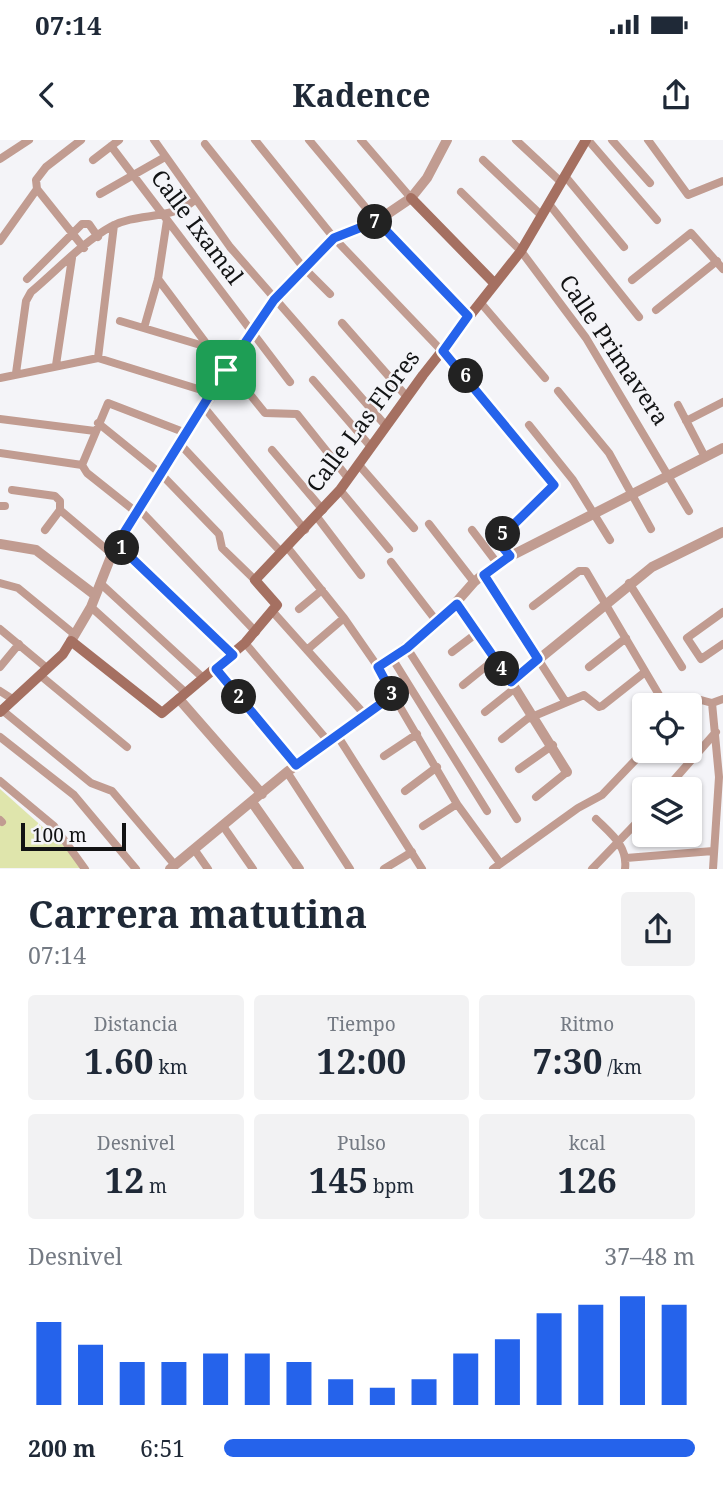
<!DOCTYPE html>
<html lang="es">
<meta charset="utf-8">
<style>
:root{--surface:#fff;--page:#f2f2f3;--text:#1f2937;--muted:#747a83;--accent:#2563eb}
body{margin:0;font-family:"Noto Serif",serif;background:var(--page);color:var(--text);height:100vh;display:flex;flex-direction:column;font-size:26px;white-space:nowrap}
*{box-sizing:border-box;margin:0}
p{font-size:23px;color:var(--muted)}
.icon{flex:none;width:38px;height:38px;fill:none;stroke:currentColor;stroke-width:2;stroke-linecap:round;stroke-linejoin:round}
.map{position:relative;height:729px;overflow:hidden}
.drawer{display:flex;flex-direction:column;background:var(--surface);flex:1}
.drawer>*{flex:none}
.controls{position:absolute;left:632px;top:553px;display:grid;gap:14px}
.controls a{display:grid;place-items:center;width:70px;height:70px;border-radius:7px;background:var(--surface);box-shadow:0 2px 5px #0004;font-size:35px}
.scale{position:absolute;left:21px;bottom:18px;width:105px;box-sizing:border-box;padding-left:7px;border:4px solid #121314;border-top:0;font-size:19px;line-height:24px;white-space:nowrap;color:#121314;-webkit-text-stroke:5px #f4f4f8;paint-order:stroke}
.pin{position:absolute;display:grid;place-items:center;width:60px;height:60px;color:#fff;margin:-30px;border-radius:14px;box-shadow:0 4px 10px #0006}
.km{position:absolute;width:35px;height:35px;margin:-18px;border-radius:50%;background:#222;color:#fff;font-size:19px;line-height:35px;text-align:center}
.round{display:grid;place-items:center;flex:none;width:74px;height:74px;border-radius:7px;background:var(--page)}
.head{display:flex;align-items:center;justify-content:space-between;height:119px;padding:0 28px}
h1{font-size:38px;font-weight:700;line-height:52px}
.figures{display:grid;grid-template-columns:repeat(3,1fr);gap:10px;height:119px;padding:7px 28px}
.figures div{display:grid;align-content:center;border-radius:7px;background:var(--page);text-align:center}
.figures b{font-size:35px;font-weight:700}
.figures small{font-size:19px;font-weight:400}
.figures p{font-size:19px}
.chart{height:196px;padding:14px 28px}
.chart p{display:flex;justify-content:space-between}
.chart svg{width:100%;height:126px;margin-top:7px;stroke:var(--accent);stroke-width:6}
ul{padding:0 28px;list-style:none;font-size:23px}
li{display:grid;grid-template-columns:112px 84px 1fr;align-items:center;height:52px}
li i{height:18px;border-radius:9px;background:var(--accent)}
.status{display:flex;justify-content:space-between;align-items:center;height:49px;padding:0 35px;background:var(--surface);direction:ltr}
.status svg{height:19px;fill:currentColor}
header{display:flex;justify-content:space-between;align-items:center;height:91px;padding:0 28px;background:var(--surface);font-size:32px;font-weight:700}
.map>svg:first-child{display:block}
.green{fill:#dfe5ac}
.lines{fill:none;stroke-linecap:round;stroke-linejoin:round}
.minor{stroke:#c19c91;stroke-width:8}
.tertiary{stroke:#c19c91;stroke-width:10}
.secondary{stroke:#a57061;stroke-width:10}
.route-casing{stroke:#fff;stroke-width:14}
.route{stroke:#2563eb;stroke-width:9}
.labels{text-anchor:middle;stroke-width:5;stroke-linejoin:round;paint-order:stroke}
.street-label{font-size:23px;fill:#121314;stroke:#f4f4f8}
</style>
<div class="status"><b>07:14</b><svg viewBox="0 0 49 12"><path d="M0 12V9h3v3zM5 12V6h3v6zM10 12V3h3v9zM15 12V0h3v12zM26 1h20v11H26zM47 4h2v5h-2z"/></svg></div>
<header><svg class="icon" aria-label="back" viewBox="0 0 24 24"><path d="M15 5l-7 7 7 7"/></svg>Kadence<svg class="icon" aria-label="share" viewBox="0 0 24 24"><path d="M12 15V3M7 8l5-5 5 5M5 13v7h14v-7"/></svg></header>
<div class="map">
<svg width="723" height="729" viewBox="0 0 723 729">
<rect width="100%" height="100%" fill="#f4f4f8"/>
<path class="green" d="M0 649 64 706 81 728H0Z"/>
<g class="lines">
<path class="minor" d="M81 0 46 27 36 40 37 49 84 108
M154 0 230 107 386 286
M255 0 334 98 463 233 554 345 502 395 500 404 510 416
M309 0 377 81 468 176
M361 0 411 58
M516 0 561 42
M588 0 657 80
M612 0 650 43
M648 0 688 55 723 41
M205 4 303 127 330 154
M111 6 290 242
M0 19 29 0
M93 20 119 0
M483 20 542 76
M565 36 624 107
M461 52 521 111 586 198 689 371
M100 54 165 17
M549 64 639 177
M0 101 37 49
M27 139 82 84H89L98 97
M158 139 226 230
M632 140 691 93 723 129
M480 162 545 238
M656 170 717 121
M120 181 207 207
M342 183 407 257
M144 188 158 139 167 80
M98 218 114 85
M56 225 72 118
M228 227 265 273 297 274 348 338
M16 233 26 161 31 152C56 131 83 102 112 86 139 72 170 81 195 60
M0 238 98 218 211 253
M313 240 371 307
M558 251 609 313 651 389
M678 265 705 317
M203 266 305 390
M0 279 95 291
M686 281 723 262
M98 283 161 334 219 394 222 408 255 440
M529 285 573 340 610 400
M179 303 281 412
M272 310 323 370
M0 313 82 325
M82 325 108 263 186 293
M82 325 87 333 136 372
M359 325 414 388
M12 350 55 356 60 361V370L45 390
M340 350 389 409
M0 366H5
M138 368 256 492
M60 370 112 414
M317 377 361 435
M429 384 474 442
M472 390 497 423
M117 404 233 515
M287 407 344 478 378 527
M391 422 438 483
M484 435 565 561
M0 443 18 448 74 494
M100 443 202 537
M629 443 682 527
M457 464 511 542
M533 466 579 431H586L665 565
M91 467 186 553
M299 469 322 450
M273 472 366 576
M723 472 687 498 701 519 723 504
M0 489 48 529
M245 503 328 601
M407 508 517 679
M308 509 344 478
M452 512 477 493
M392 518 487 671
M0 527 19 504
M589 527 626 498
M216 529 296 625
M41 536 127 607
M463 545 495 519
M0 551 14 560
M393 555 457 664 500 723
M712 563 723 559
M690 566 701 560 712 563 719 637 713 729
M2 570 91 643 112 651 174 724
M485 572 515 548
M337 595 422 729
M0 597 74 655 136 729
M502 599 527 579 584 555 599 567 602 566 645 532
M384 616 417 594
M519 629 553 605
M287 632 350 729
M0 641 54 686 85 729
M666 649 716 592
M405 651 437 627
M536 657 567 632
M596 679C611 694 628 706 625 729
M0 680 2 682
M223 686 253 729
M423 686 457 664
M194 709 208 729
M626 718 713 711
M384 729 412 712
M493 729 578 668 602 655 644 611
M592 729 644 675"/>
<path class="tertiary" d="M0 404 36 410 95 455
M71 501 91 467 112 414 136 372 274 160 334 98 377 81 411 58 427 38 447 0
M179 559 262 654
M567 632 511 542 652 427 723 392
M252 662 299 729
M170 729 287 632 393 555 378 527 438 483 474 442 497 423 723 308"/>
<path class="secondary" d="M411 58 494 143
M0 572 63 514 71 501 162 573 245 503 277 465 255 440 340 350 423 235 521 111 586 0"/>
</g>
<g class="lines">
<defs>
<path id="route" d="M377 81 468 176 443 211 554 345 502 396 500 404 510 416 484 435 538 519 511 542 457 464 407 508 378 527 393 555 296 625 216 529 233 515 117 404 211 253 274 160 334 98Z"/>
</defs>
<use href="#route" class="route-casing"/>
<use href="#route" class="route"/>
</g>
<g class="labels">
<g class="street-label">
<text transform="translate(197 87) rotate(53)" y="8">Calle Ixamal</text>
<text transform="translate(614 210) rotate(56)" y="8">Calle Primavera</text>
<text transform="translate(363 281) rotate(-53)" y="8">Calle Las Flores</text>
</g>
</g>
</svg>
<div class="controls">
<a><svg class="icon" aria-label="locate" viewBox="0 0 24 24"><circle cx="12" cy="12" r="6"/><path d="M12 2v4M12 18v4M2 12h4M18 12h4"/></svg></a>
<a><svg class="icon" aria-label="layers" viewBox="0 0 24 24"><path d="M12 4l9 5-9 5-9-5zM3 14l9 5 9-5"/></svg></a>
</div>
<div class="scale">100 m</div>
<div class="pin" style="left:226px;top:230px;background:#1e9e55"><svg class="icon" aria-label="arrive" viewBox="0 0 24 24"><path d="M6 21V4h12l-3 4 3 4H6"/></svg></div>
<b class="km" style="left:122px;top:408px">1</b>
<b class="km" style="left:239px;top:557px">2</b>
<b class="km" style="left:392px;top:554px">3</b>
<b class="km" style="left:502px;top:529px">4</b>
<b class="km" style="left:503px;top:394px">5</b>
<b class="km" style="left:466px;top:236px">6</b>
<b class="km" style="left:375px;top:82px">7</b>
</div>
<section class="drawer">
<div class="head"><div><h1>Carrera matutina</h1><p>07:14</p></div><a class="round"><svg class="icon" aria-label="share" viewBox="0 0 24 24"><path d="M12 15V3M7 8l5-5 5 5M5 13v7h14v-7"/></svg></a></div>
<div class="figures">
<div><p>Distancia</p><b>1.60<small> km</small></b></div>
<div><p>Tiempo</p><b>12:00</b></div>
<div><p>Ritmo</p><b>7:30<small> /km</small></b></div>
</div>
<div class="figures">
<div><p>Desnivel</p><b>12<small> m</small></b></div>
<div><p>Pulso</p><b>145<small> bpm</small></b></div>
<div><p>kcal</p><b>126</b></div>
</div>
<div class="chart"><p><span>Desnivel</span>37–48 m</p>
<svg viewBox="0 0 160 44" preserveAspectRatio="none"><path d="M5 44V15M15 44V23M25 44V29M35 44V29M45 44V26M55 44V26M65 44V29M75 44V35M85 44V38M95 44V35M105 44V26M115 44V21M125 44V12M135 44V9M145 44V6M155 44V9"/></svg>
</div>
<ul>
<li><b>200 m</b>6:51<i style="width:100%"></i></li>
</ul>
</section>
